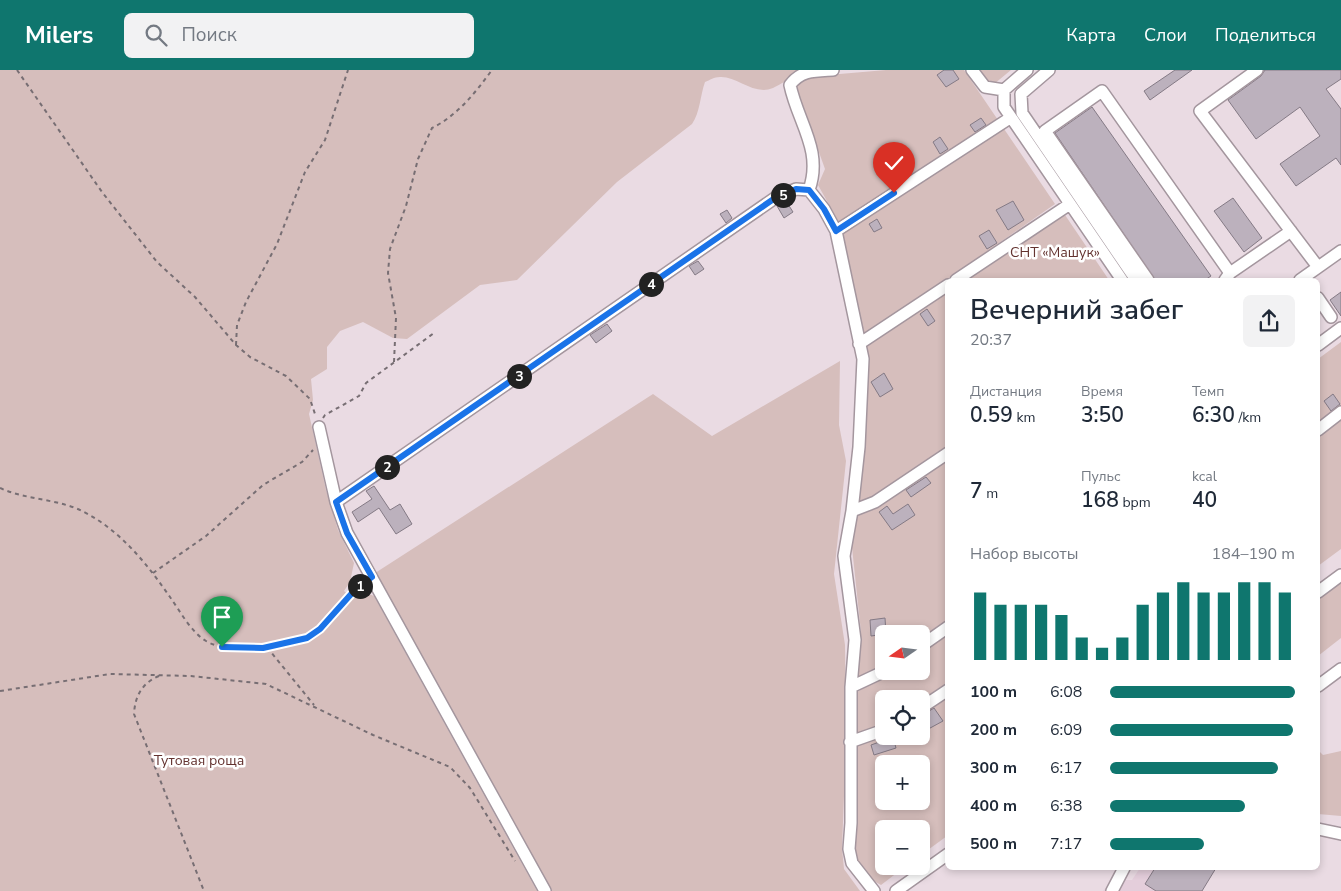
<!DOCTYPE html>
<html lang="ru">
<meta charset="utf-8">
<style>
:root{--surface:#fff;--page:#f2f2f3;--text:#1f2937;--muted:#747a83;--accent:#0f766e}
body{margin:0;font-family:"Nunito Sans",sans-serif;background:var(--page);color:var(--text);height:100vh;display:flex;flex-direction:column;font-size:19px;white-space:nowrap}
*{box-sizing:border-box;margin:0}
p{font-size:16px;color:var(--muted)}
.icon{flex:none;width:28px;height:28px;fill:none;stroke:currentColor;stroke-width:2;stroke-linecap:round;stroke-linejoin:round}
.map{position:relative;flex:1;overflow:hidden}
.drawer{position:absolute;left:945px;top:208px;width:375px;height:592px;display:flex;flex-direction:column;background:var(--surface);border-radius:8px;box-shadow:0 2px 8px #0003}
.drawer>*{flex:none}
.needle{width:32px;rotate:256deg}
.fabs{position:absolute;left:875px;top:555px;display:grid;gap:10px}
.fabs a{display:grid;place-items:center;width:55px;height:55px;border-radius:8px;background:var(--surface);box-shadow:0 2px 8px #0003;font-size:25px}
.pin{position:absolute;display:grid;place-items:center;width:42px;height:42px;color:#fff;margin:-51px -21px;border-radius:50% 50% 50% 0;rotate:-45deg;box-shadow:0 0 5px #0007}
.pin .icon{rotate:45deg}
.km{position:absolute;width:25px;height:25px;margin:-12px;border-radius:50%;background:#222;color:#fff;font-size:14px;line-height:25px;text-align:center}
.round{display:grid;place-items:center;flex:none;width:52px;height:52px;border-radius:8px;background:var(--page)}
.summary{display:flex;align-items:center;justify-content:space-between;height:85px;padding:0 25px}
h1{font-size:28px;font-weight:600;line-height:38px}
.figures{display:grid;grid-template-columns:repeat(3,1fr);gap:8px;height:85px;padding:5px 25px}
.figures div{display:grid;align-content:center}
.figures b{font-size:21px;font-weight:600}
.figures small{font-size:14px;font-weight:400}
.figures p{font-size:14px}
.chart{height:140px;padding:10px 25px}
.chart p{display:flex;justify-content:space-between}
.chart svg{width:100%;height:90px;margin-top:5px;stroke:var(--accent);stroke-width:6}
ul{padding:0 25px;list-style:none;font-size:16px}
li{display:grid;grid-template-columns:80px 60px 1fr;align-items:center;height:38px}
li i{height:12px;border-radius:6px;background:var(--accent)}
header{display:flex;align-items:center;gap:30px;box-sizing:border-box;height:70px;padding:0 25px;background:var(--accent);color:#fff}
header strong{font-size:24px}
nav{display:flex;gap:28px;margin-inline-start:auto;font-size:18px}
.search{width:350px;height:45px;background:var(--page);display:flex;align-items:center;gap:12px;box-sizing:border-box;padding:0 18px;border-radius:8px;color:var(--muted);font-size:19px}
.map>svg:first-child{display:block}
.built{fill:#e4cedb}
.green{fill:#d6bebc;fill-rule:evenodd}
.building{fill:#bcb1bd;stroke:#847a85}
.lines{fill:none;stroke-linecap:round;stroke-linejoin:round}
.minor-casing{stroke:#a4969e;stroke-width:14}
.path{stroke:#776e73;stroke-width:2;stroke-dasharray:4 4;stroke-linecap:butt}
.minor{stroke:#fff;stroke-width:11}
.route-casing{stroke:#fff;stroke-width:10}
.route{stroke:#1a73e8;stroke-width:6}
.labels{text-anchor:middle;stroke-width:5;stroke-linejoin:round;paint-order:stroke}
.park-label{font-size:14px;fill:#63322f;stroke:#fff}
</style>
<header>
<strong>Milers</strong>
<div class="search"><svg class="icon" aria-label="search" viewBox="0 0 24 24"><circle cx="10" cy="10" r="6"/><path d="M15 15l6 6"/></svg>Поиск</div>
<nav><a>Карта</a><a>Слои</a><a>Поделиться</a></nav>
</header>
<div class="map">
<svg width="1341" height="821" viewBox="0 0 1341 821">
<rect width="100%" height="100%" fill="#eadbe3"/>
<path class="built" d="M1140 798H1215L1199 821H1103L1113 810H1132Z"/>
<path class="green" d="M0 0H799C791 7 782 14 773 18 754 26 737 6 720 7 714 7 710 10 705 12 700 26 700 43 692 54L617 112 517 210 480 215 407 269 393 268 363 252 340 261 327 277V299L311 309 313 330 309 344 326 420 338 460 354 493 350 512 344 521 349 525 364 522 374 526 537 821H0Z
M886 0H964L1055 134 863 268 842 158 818 115 825 99 796 18 805 7Z
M975 0H1011L988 19Z
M1063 142 1109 210H963Z
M947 220V551L921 570V564H884V597L855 618 861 562 851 468 864 276Z
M1341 272V479L1318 496V289Z
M840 291 839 355 846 391 834 504 845 575 846 674 842 778 844 799 860 821H544L372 505 653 324 712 366Z
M1341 506V568L1318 586V524Z
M947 559V766L921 785V759H884V796H906L881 815 866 807 856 787V623L887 601H921V577ZM884 629H921V666H884ZM884 694H921V731H884Z
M1318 680 1323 685 1341 681V746L1318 744Z"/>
<path class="building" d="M944 0H953L959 9 946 17 937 5Z
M1175 0H1192L1150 30 1144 21Z
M1265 0H1341V9L1326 19 1341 39V95L1336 88 1296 116 1280 94 1320 66 1300 37 1256 69 1228 30 1261 6Z
M1092 37 1211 206 1205 210H1155L1055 63Z
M981 48 986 55 975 62 970 55Z
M940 67 948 79 940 84 933 72Z
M1233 128 1262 168 1244 182 1214 141Z
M786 131 793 142 784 148 777 136Z
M1013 131 1024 150 1008 160 996 140Z
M727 140 732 148 726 153 720 144Z
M877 149 882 158 874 162 869 154Z
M989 160 997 173 987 179 979 166Z
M698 191 704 199 695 205 689 196Z
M1341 222V246L1330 230Z
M927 239 935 251 928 256 920 244Z
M607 254 612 261 596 273 590 265Z
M884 303 893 319 880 327 871 312Z
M1333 324 1340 334 1331 341 1324 331Z
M926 407 931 413 911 427 906 420Z
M374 416 390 440 400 434 412 454 396 464 379 438 358 452 352 442 372 429 366 421Z
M908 434 915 445 892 460 879 442 887 436 893 444Z
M885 548 886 564 871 566 870 550Z
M934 638 943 651 921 663V646Z
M893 667 896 678 874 685 871 675Z
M1155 798H1216L1202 821H1156L1145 814Z"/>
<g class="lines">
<defs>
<path id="minor" d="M972 0 985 17 1004 20
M1027 0 1004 20V37L1122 210
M1049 0 1021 24 1022 43 1136 210
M1257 0 1200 41 1318 197
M809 120C823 80 798 53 790 15 801 0 815 1 833 0
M836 161 1010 48
M956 210 1070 134
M1148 210 1045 61 1102 21 1230 203
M1225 210 1230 203 1291 161
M1300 210 1341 181
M1318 228 1331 247
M859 274 948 215
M1318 275 1341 258
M319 357 336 432 347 463 545 821
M1318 360 1341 342
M336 432 775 128 796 119 809 120 824 139 836 161 863 289 859 377 852 441 844 486 855 570 851 617V753L849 779 852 793 874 821
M852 441 875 432 948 383
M1318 522 1341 505
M921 576 948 557
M1318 616 1341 599
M851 617 885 601
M921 638 948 620
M850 672 884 660
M1318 759 1341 764
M896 821 948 784
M1112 821 1124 798"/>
</defs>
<use href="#minor" class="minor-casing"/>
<path class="path" d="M17 0 102 122 157 192 195 227 236 275 250 287 286 306 310 329 316 347
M236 275 237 255 246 232 277 174 305 102 325 70 348 0
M394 292 396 248 388 203 390 179 406 136 418 89 432 58C458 45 475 23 492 0
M323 348 325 345 359 326 366 313 434 263
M0 418C26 430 60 429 84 442 121 461 147 494 170 527 180 541 191 562 206 571 226 583 250 573 270 581L314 635
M153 503 206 466 263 415 302 392 313 380
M263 578C274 575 301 570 309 566 331 554 343 529 362 514
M159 606C142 613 135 626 134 644L204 821
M0 621 110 604 191 606 266 614 373 665 450 697 470 718 515 791"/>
<use href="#minor" class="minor"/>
</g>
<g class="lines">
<defs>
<path id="route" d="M222 577 263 578 307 568 320 559 353 522 372 507 347 463 336 432 775 128 796 119 809 120 824 139 836 161 894 123"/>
</defs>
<use href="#route" class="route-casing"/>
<use href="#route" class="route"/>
</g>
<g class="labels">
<g class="park-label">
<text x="1055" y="187">СНТ «Машук»</text>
<text x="199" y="695">Тутовая роща</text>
</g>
</g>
</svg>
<div class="fabs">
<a><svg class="needle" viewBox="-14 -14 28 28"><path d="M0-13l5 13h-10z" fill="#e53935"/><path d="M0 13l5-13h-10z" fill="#747a83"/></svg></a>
<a><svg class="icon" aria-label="locate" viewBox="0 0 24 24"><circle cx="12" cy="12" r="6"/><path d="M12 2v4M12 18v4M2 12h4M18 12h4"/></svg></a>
<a>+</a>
<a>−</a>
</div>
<div class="pin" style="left:222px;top:577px;background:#1e9e55"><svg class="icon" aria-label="arrive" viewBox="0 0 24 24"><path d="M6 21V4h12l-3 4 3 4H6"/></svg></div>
<div class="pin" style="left:894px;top:123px;background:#d93025"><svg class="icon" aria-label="check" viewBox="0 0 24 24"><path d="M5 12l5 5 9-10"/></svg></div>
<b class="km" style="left:360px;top:516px">1</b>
<b class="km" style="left:387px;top:397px">2</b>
<b class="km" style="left:519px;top:306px">3</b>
<b class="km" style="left:651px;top:214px">4</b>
<b class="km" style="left:783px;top:125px">5</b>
<section class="drawer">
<div class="summary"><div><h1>Вечерний забег</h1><p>20:37</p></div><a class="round"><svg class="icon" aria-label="share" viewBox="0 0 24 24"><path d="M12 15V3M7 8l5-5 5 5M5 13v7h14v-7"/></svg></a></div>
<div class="figures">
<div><p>Дистанция</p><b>0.59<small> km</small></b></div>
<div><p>Время</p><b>3:50</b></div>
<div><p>Темп</p><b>6:30<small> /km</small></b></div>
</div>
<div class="figures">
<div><b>7<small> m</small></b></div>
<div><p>Пульс</p><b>168<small> bpm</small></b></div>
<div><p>kcal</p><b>40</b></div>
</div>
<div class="chart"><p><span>Набор высоты</span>184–190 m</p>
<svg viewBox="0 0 160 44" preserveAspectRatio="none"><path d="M5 44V11M15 44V17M25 44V17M35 44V17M45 44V22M55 44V33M65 44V38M75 44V33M85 44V17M95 44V11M105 44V6M115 44V11M125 44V11M135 44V6M145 44V6M155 44V11"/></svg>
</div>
<ul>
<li><b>100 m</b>6:08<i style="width:100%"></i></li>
<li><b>200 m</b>6:09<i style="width:99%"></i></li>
<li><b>300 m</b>6:17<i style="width:91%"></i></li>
<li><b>400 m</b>6:38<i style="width:73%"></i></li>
<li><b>500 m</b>7:17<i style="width:51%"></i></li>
</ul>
</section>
</div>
